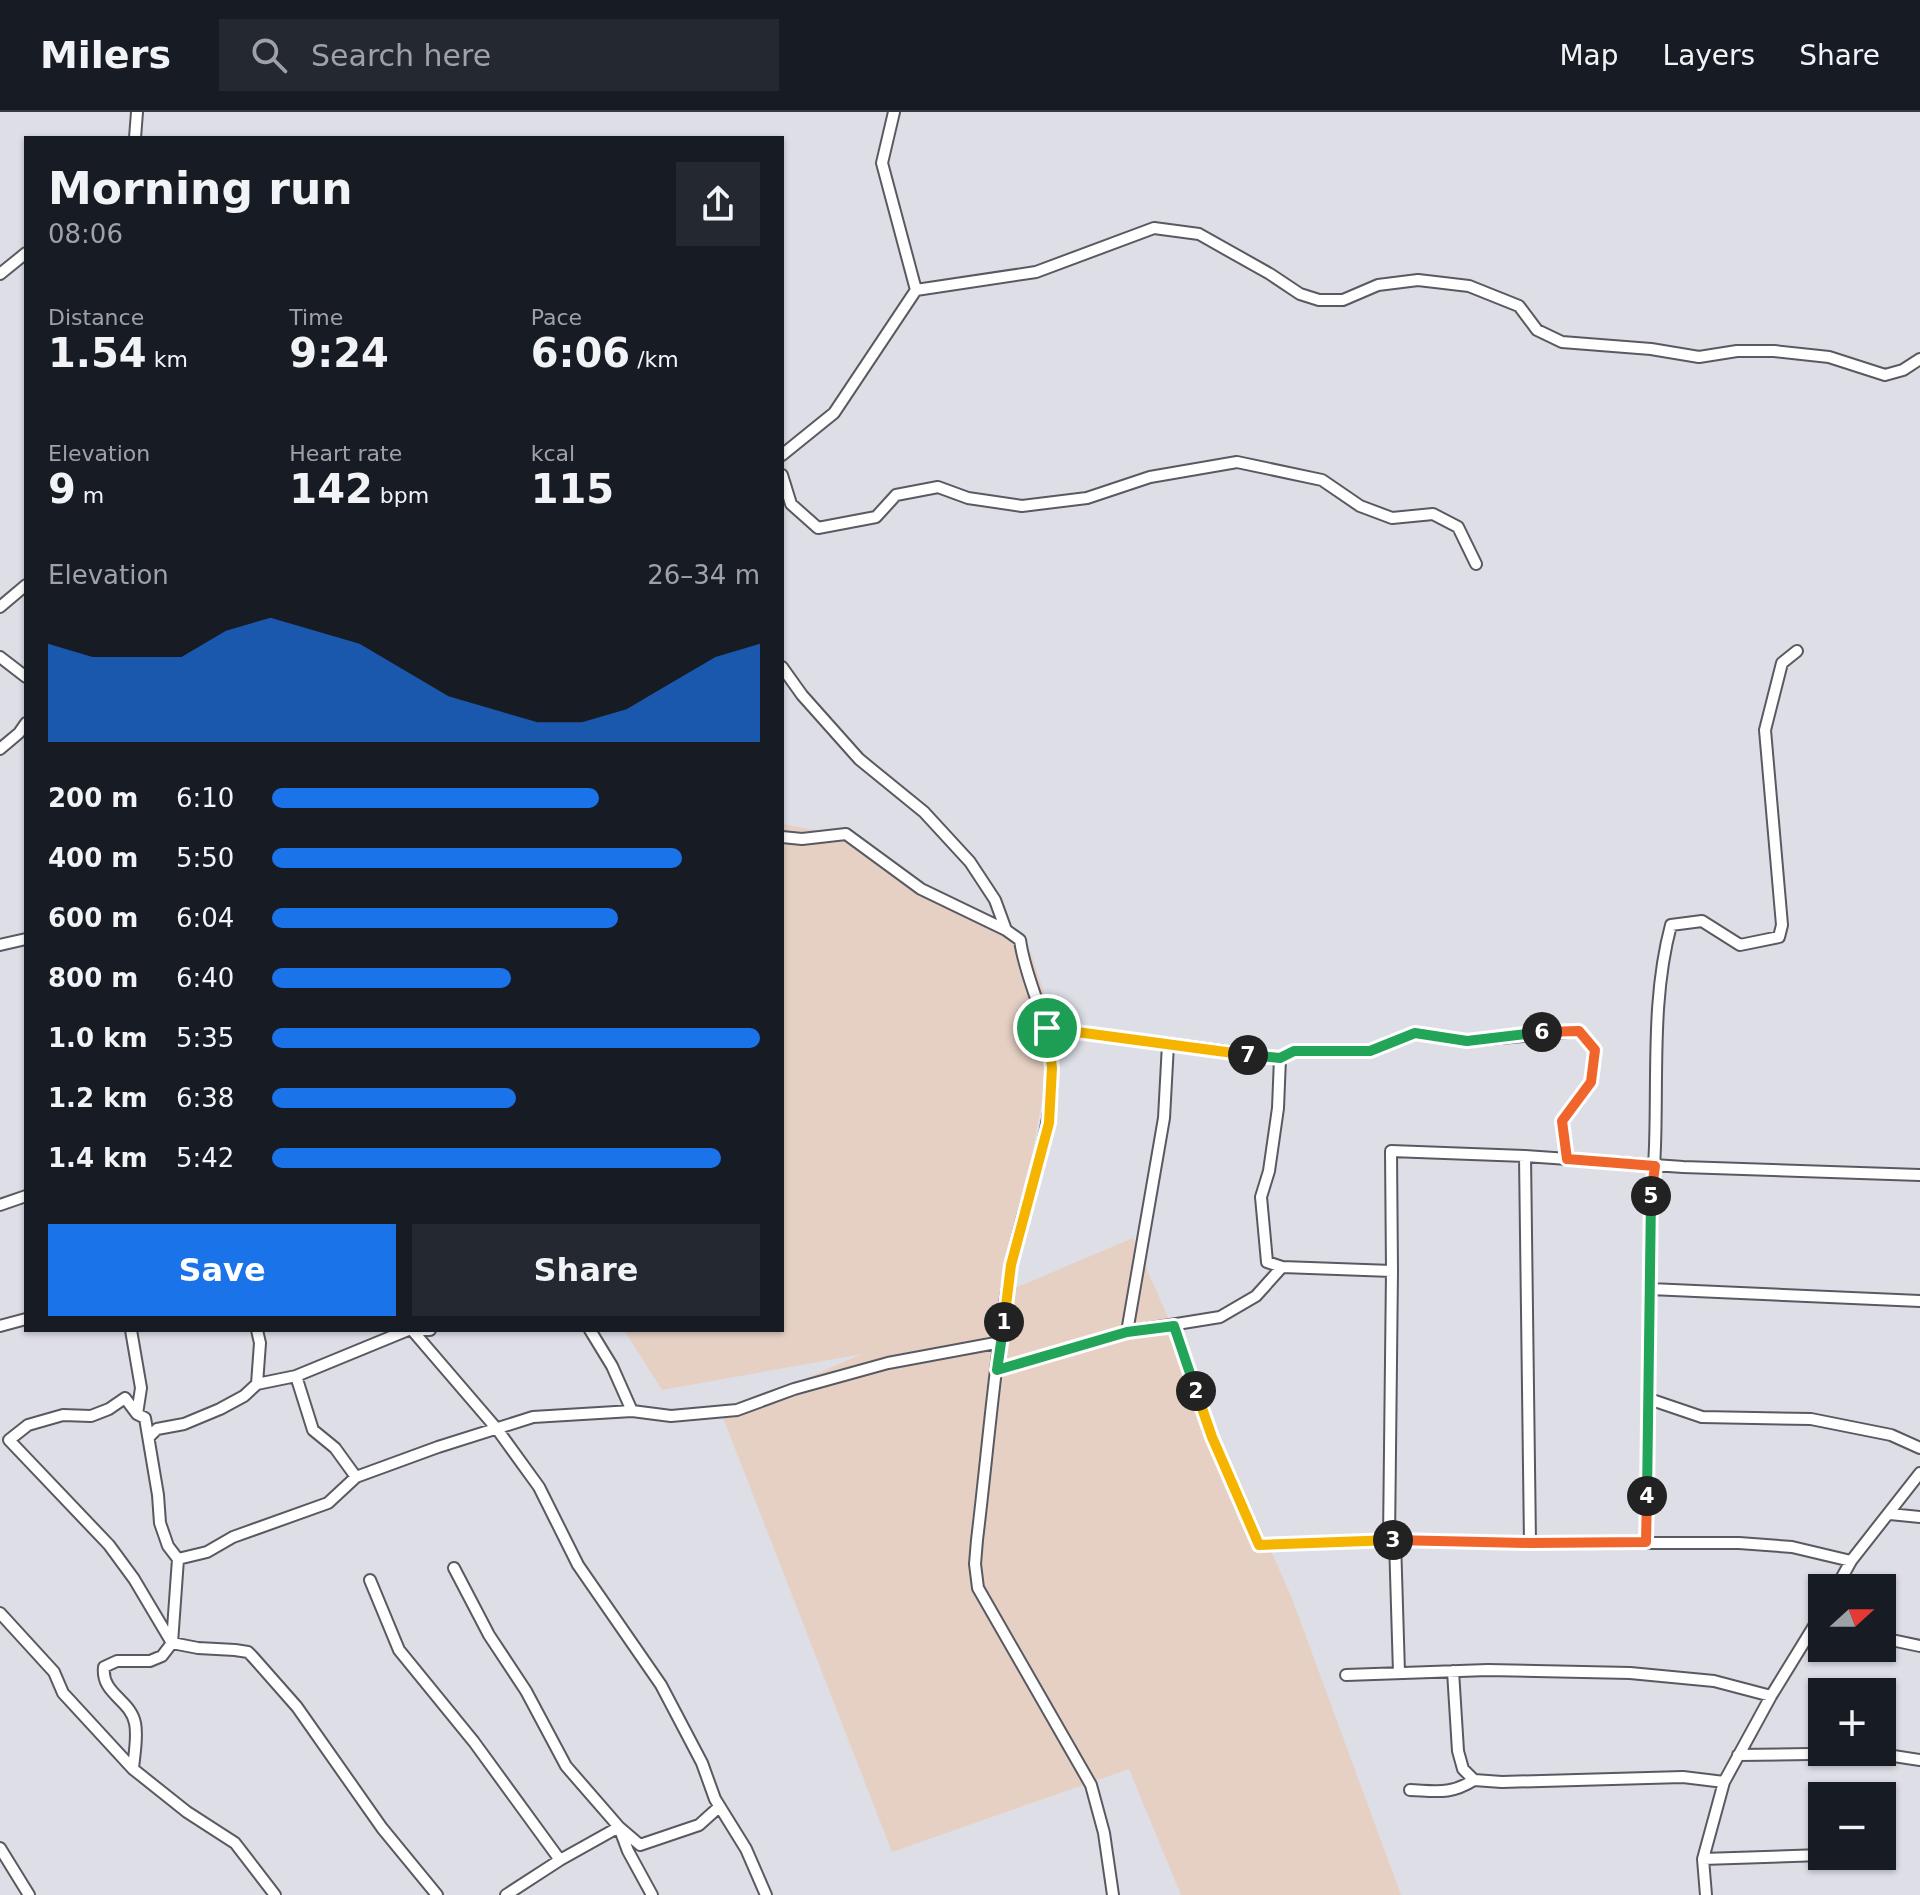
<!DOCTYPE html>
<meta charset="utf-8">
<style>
:root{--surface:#171b24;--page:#242831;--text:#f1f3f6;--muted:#9ea1a6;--line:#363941;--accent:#1a73e8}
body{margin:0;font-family:"DejaVu Sans",sans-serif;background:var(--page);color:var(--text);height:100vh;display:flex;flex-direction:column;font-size:30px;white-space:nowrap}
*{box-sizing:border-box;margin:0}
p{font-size:26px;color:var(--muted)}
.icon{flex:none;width:44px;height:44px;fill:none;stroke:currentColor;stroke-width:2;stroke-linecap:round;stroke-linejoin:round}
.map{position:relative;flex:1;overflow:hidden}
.side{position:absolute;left:24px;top:24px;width:760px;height:1196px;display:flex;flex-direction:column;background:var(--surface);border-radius:0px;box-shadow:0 2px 6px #0004}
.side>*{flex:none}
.needle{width:52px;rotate:69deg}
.tools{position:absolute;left:1808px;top:1462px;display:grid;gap:16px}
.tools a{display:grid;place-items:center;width:88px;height:88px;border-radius:0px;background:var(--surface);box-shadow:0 2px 6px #0004;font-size:40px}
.pin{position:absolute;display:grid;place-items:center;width:68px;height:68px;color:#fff;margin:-34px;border:4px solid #fff;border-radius:50%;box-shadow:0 2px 8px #0007}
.km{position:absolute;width:40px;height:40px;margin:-20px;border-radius:50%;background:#222;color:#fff;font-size:22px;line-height:40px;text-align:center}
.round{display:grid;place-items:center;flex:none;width:84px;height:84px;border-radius:0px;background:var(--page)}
.summary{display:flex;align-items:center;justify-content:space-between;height:136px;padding:0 24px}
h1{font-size:44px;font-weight:700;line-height:60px}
.figures{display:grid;grid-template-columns:repeat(3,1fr);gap:12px;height:136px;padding:8px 24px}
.figures div{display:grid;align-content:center}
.figures b{font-size:40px;font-weight:700}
.figures small{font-size:22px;font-weight:400}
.figures p{font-size:22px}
.chart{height:224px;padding:16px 24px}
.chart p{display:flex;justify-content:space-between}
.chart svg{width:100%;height:144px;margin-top:8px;fill:var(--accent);opacity:.7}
.primary-button{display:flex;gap:16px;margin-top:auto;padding:16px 24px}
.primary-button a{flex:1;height:92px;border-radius:0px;background:var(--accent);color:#fff;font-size:32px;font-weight:700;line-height:92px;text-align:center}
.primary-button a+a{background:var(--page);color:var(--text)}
ul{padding:0 24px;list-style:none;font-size:26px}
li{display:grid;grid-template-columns:128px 96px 1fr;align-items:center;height:60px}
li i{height:20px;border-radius:10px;background:var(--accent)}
header{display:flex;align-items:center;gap:48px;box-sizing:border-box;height:112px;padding:0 40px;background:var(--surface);border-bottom:2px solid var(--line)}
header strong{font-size:38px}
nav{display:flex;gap:44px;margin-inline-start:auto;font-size:28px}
.search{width:560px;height:72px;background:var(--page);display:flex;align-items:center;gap:20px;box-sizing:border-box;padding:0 28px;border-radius:0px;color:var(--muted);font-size:30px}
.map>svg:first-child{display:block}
.industrial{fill:#e6d0c3}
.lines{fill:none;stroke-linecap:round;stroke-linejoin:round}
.minor-casing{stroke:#595961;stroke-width:14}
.minor{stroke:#fff;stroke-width:10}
.split-1-casing{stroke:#fff;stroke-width:16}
.split-2-casing{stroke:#fff;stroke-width:16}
.split-3-casing{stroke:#fff;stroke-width:16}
.split-4-casing{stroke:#fff;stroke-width:16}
.split-5-casing{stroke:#fff;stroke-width:16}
.split-6-casing{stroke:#fff;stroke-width:16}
.split-7-casing{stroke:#fff;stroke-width:16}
.split-8-casing{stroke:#fff;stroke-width:16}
.split-1{stroke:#f5b400;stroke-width:10}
.split-2{stroke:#22a559;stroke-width:10}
.split-3{stroke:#f5b400;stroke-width:10}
.split-4{stroke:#f0652b;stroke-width:10}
.split-5{stroke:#22a559;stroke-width:10}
.split-6{stroke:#f0652b;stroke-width:10}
.split-7{stroke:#22a559;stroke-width:10}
.split-8{stroke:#f5b400;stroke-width:10}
</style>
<header>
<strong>Milers</strong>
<div class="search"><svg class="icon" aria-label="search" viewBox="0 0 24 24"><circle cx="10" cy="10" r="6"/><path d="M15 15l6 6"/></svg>Search here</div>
<nav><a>Map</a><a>Layers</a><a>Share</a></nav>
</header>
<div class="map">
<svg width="1920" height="1783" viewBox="0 0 1920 1783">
<rect width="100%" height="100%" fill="#dedee7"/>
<path class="industrial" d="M782 712 843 723 908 773 1015 819 1031 841 1053 908 1043 982 1008 1179 1133 1126 1291 1484 1401 1783H1181L1129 1657 892 1740 722 1303 862 1242 662 1278 624 1218H782Z"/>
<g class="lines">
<defs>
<path id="minor" d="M135 26 137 0
M0 162 26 141
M916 178 1036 160 1154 116 1199 122 1270 162 1300 182 1319 188H1343L1378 173 1418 168 1469 174 1519 194 1537 218 1562 230 1651 237 1699 245 1737 239H1774L1829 245 1885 263 1903 258 1920 247
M782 343 834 301 916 178 882 51 894 0
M782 363 791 392 818 416 876 405 896 383 938 375 968 386 1022 394 1087 386 1150 365 1237 350 1322 368 1360 394 1392 406 1433 402 1458 415 1476 452
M0 495 26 473
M0 545 26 565
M782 555 802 583 859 647 924 700 970 750 995 788 1006 818 1020 828C1026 873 1052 912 1052 958 1053 1026 1023 1088 1011 1155 995 1245 988 1337 977 1428L975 1452 978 1476 1091 1673 1104 1721 1113 1783
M0 637 19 621 26 611
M782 725 802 727 846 722 921 777 1006 818
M0 833 26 827
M1047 916 1280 946 1294 939H1370L1415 921 1467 929 1579 919 1595 938 1591 970 1562 1009 1567 1047
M1280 946 1278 996 1269 1059 1261 1085 1267 1150 1282 1155
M1525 1044 1530 1431
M0 1093 26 1084
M1392 1159 1391 1039 1525 1044 1683 1055 1920 1063
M1650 1177 1920 1189
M0 1214 26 1207
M1174 1214 1212 1325 1259 1433 1389 1428 1530 1431H1739L1792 1435 1851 1449
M131 1218 141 1276 137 1302
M257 1218 260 1231 257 1272
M412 1218 497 1317 539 1375 578 1453 661 1573 702 1651 715 1687 746 1737 766 1783
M420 1218H430
M590 1218 612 1254 632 1299
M1127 1220 1164 1006 1168 932
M997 1258 1127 1220 1220 1205 1256 1184 1282 1155 1392 1159 1389 1428
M296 1264 313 1318 335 1336 356 1365
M1649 1287 1702 1305 1811 1307 1891 1323 1920 1336
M149 1325 157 1317 184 1312 220 1297 244 1284 257 1272 296 1264 408 1218
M1890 1402 1920 1405
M1395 1428 1399 1561
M1646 1430 1651 1089C1662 998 1647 902 1671 813L1702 809 1740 833 1779 825 1782 813 1765 618 1782 551 1797 539
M178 1447 207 1440 233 1425 328 1391 356 1365 438 1335 533 1305 632 1299 671 1304 737 1298 794 1277 888 1251 1001 1230
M454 1456 489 1523 526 1579 566 1654 619 1715 640 1733 699 1713 719 1695
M370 1468 399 1538 474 1630 560 1748 506 1783
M1836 1476 1851 1449 1920 1361
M0 1501 54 1560 63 1581 133 1657 187 1700 235 1731 275 1783
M1882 1526 1920 1534
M1453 1559 1458 1639 1463 1657 1474 1668 1502 1670 1683 1665 1724 1670
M1346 1563 1488 1558 1630 1561 1714 1569 1771 1584
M1738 1643 1874 1641 1920 1648
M133 1657C134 1643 138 1625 135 1611 130 1587 101 1582 104 1555L117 1549H150L162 1544 172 1531 178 1447 168 1434 160 1411 158 1383 145 1306 137 1302 125 1286 109 1297 91 1304 63 1303 28 1313 9 1328 109 1433 134 1467 172 1531 198 1536 235 1538 248 1540 252 1544 297 1595 382 1716 437 1783
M1410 1678C1436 1679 1450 1683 1474 1668
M0 1736 29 1783
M1703 1747 1822 1743
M560 1748 619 1715 628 1739 652 1783
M1706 1783 1703 1747 1724 1670 1771 1584 1822 1501"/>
</defs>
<use href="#minor" class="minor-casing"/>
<use href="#minor" class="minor"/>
</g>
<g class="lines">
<defs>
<path id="split-1" d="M1004 1210 1011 1153 1049 1011 1052 956 1047 916"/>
<path id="split-2" d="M1004 1210 997 1258 1127 1220 1174 1214 1196 1279"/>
<path id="split-3" d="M1196 1279 1212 1325 1259 1433 1393 1428"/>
<path id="split-4" d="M1393 1428 1530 1431 1646 1430 1647 1384"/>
<path id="split-5" d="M1647 1384 1651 1084"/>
<path id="split-6" d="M1542 920 1579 919 1595 938 1591 970 1562 1009 1567 1047 1655 1054 1651 1084"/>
<path id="split-7" d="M1248 943 1280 946 1294 939H1370L1415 921 1467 929 1542 920"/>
<path id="split-8" d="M1047 916 1248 943"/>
</defs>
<use href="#split-1" class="split-1-casing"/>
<use href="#split-2" class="split-2-casing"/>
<use href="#split-3" class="split-3-casing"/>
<use href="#split-4" class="split-4-casing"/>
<use href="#split-5" class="split-5-casing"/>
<use href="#split-6" class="split-6-casing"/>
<use href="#split-7" class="split-7-casing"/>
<use href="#split-8" class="split-8-casing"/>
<use href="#split-1" class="split-1"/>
<use href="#split-2" class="split-2"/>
<use href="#split-3" class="split-3"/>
<use href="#split-4" class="split-4"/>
<use href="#split-5" class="split-5"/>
<use href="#split-6" class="split-6"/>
<use href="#split-7" class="split-7"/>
<use href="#split-8" class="split-8"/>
</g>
</svg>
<div class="tools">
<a><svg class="needle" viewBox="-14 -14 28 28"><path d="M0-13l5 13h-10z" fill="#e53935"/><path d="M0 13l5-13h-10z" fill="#9ea1a6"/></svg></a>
<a>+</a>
<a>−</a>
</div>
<div class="pin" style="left:1047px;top:916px;background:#1e9e55"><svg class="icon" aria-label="arrive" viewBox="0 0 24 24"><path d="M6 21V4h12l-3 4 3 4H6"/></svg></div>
<b class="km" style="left:1004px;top:1210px">1</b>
<b class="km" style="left:1196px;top:1279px">2</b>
<b class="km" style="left:1393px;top:1428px">3</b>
<b class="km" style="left:1647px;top:1384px">4</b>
<b class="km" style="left:1651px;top:1084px">5</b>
<b class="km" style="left:1542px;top:920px">6</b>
<b class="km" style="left:1248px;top:943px">7</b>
<section class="side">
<div class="summary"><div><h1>Morning run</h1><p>08:06</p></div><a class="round"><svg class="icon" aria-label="share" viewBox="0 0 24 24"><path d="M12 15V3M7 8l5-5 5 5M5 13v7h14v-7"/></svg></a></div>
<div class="figures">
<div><p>Distance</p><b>1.54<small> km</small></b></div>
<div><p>Time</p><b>9:24</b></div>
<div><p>Pace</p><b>6:06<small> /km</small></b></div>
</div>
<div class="figures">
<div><p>Elevation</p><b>9<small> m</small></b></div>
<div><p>Heart rate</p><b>142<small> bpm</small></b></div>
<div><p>kcal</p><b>115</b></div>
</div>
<div class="chart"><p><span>Elevation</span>26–34 m</p>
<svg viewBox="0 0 160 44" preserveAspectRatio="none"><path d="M0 44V14L10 18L20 18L30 18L40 10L50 6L60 10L70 14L80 22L90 30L100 34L110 38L120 38L130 34L140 26L150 18L160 14V44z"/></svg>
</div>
<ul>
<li><b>200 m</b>6:10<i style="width:67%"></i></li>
<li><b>400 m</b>5:50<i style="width:84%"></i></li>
<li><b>600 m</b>6:04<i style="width:71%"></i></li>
<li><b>800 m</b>6:40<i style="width:49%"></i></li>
<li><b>1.0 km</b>5:35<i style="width:100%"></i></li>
<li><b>1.2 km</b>6:38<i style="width:50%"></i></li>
<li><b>1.4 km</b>5:42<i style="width:92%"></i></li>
</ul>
<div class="primary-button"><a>Save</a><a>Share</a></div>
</section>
</div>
